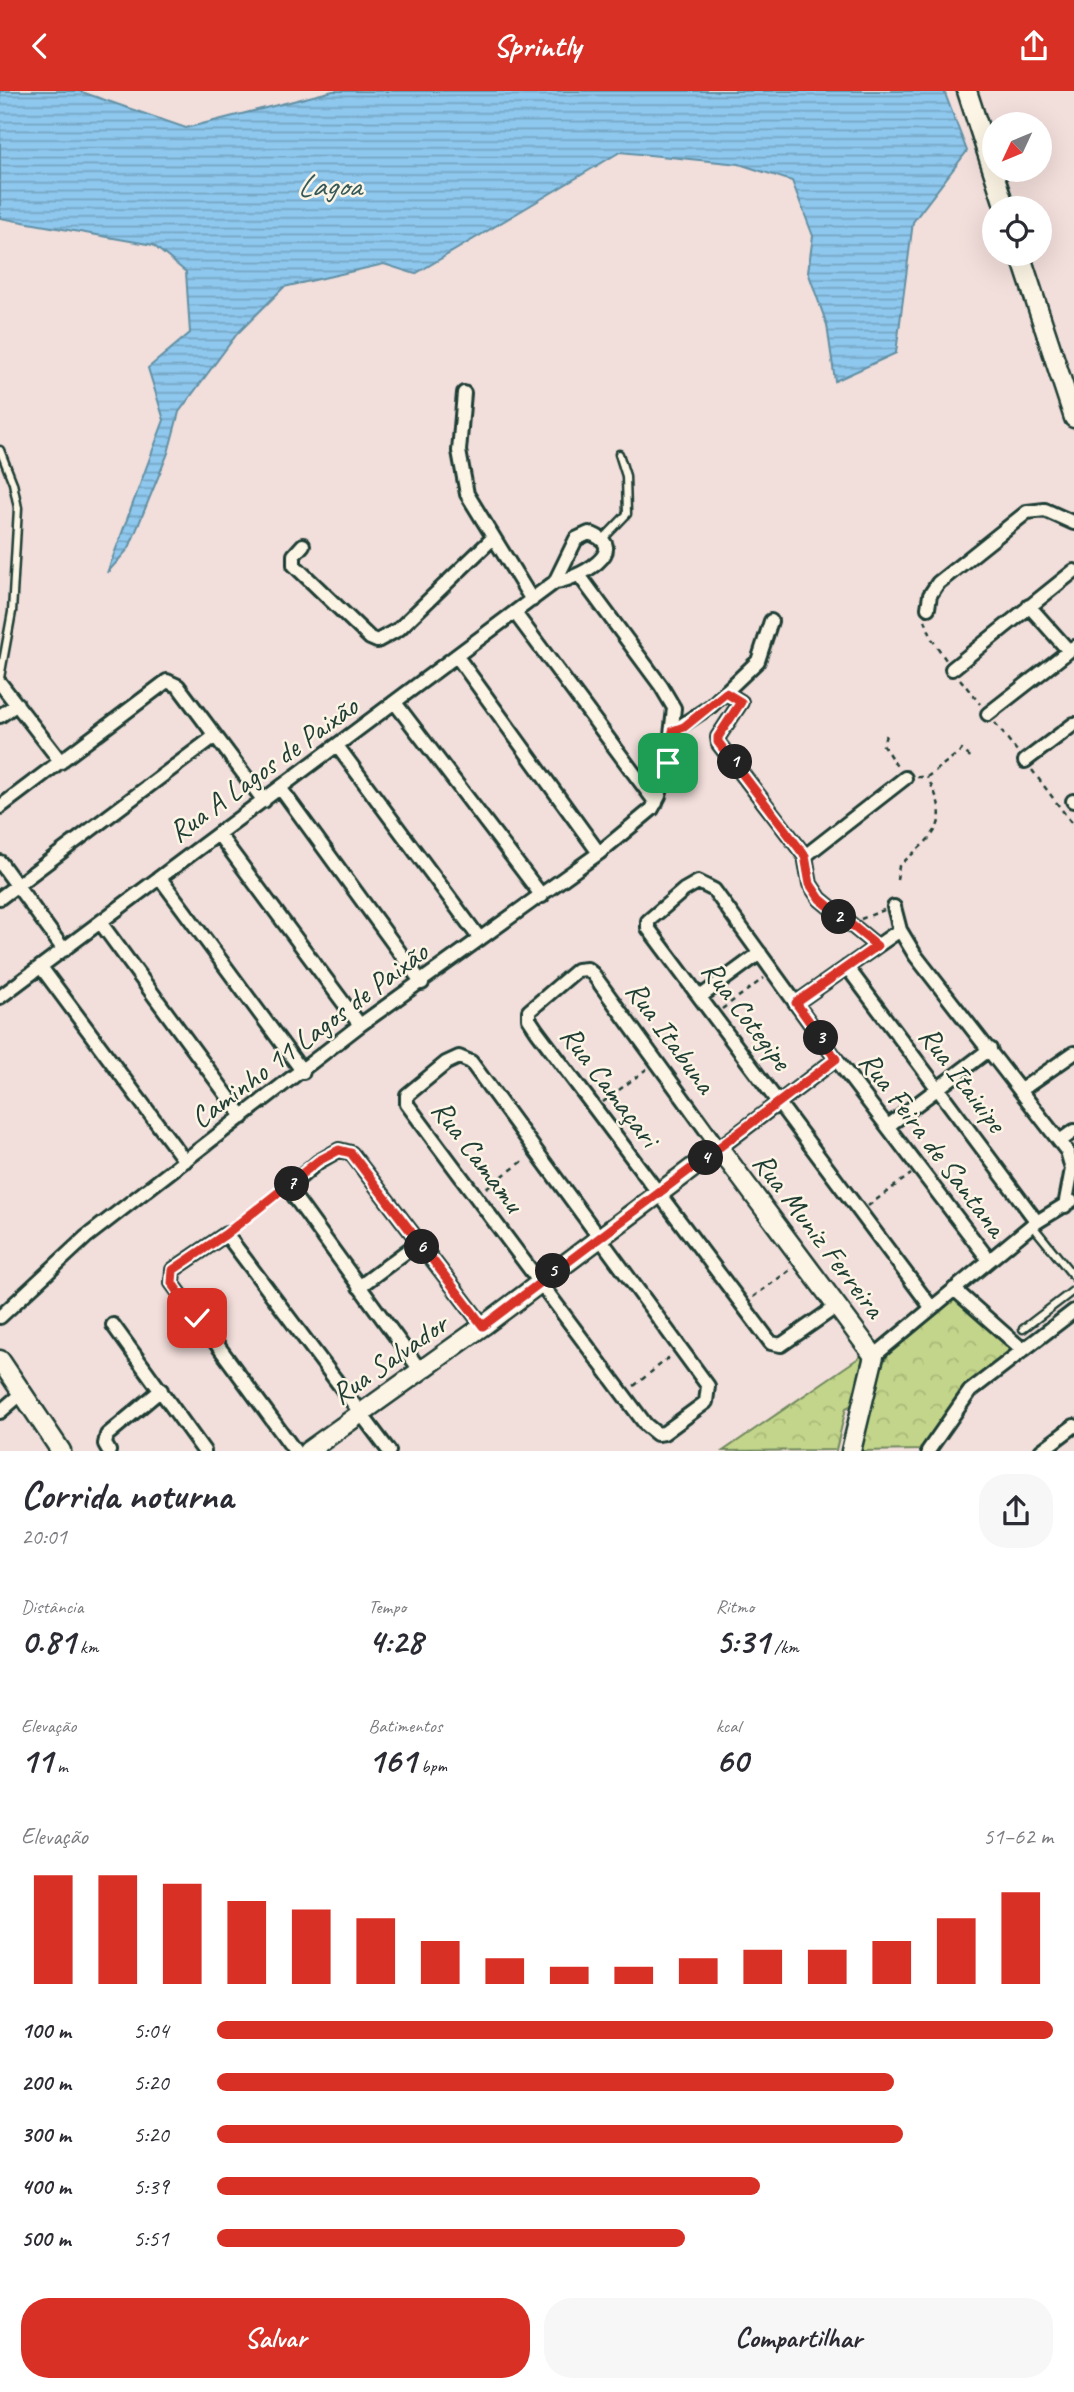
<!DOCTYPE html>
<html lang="pt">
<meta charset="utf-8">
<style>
:root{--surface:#fff;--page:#f7f7f7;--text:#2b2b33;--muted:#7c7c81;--accent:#d93025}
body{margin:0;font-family:Caveat,sans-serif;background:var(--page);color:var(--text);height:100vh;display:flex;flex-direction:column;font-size:26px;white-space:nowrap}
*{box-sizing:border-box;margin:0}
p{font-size:23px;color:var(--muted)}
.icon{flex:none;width:38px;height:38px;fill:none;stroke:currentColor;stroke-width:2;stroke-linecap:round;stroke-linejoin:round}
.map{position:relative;height:1360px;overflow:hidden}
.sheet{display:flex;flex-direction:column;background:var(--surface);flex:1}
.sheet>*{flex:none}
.needle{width:46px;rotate:226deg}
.tools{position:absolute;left:982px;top:21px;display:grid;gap:14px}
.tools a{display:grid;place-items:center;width:70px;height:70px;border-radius:50%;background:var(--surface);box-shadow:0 7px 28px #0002;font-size:35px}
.pin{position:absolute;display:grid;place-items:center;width:60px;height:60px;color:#fff;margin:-30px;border-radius:14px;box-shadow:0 4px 10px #0006}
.km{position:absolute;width:35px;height:35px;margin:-18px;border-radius:50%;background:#222;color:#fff;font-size:19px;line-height:35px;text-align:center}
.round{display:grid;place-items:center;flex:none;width:74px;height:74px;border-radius:28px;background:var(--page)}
.head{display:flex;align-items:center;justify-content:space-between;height:119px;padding:0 21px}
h1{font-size:38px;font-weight:700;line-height:52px}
.stats{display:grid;grid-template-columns:repeat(3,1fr);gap:10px;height:119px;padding:7px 21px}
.stats div{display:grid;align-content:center}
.stats b{font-size:35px;font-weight:700}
.stats small{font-size:19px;font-weight:400}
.stats p{font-size:19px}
.chart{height:196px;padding:14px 21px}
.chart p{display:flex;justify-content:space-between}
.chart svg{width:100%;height:126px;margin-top:7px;stroke:var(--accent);stroke-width:6}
.primary-button{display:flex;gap:14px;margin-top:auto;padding:14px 21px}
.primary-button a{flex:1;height:80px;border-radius:28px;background:var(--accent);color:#fff;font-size:28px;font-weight:700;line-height:80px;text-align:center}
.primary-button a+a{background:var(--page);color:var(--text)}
ul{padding:0 21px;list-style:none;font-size:23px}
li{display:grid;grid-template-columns:112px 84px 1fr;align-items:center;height:52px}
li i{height:18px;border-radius:9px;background:var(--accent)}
header{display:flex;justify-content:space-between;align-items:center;height:91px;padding:0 21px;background:var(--accent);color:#fff;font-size:32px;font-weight:700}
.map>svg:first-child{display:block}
.park{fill:url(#park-crowns);stroke:#71895f;stroke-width:2}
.water{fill:url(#water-rules);stroke:#6290a4;stroke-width:2}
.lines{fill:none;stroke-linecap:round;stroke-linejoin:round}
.lane-casing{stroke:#1f3d34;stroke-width:11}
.street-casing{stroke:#1f3d34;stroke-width:18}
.secondary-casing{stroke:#1f3d34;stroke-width:23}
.path{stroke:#1f3d34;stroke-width:2.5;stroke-dasharray:5 5;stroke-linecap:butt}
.lane{stroke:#fcf5e5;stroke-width:6}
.street{stroke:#fcf5e5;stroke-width:12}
.secondary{stroke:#fcf5e5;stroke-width:18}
.route-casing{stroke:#fff;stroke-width:14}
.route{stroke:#d93025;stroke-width:9}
.labels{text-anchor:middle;stroke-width:5;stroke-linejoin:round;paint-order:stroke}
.street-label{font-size:30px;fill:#1f3d34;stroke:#fcf5e5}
.water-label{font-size:32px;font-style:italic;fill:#355959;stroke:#fcf5e5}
</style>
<header><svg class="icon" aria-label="back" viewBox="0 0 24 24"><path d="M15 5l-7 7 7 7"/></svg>Sprintly<svg class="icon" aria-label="share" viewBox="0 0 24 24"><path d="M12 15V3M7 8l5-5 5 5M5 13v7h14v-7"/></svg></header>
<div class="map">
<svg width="1074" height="1360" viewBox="0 0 1074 1360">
<defs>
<pattern id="park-crowns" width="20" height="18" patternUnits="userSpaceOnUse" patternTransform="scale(1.75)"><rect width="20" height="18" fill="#c3d58a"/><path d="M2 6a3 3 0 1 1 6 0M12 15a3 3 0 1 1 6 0" fill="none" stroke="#a7b878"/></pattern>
<pattern id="water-rules" width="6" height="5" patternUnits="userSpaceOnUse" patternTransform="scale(1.75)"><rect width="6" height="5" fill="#8fc8ee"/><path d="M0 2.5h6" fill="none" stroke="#74a4c2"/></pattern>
</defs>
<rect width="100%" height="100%" fill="#f2dedb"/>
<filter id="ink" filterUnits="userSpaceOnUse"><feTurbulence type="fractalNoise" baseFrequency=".0143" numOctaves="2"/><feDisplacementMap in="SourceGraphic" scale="14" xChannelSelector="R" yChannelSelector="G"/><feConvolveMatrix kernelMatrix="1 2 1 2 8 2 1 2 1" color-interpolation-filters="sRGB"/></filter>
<g filter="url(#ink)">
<path class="park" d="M954 1206 1012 1257 968 1296 922 1359 861 1360C868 1331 870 1295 885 1269 900 1244 932 1225 954 1206Z
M863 1264 856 1312 846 1317 836 1359 723 1360Z"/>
<path class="water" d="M0 0H79L186 37 333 0H944L967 60 913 131 896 262 835 290 827 234 808 181 813 145 792 90 739 73 620 61 415 183 384 173 284 196 237 243 179 321 168 362 129 457 107 482 164 329 148 277 190 242 186 181 153 154 0 127Z"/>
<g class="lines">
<defs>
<path id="lane" d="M0 359 13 392 18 417 12 521 0 587
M602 449 627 423 626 385 619 363
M1032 1134 1074 1186
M1023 1238 1074 1199"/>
<path id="street" d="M464 302 459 360 467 403 532 509
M303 454 294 464V474L370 547 377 550 399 538 493 447
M1029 515 1069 560
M928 517 930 504 938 492 1027 421 1045 419 1074 432
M515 522 656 712
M458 567 599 762
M952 578 1074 480
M0 592 61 671
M726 602 741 611 718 646 719 653 805 765 810 793 820 808 877 855
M396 613 542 805
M988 623 1074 556
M0 625 17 613
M673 640 711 615 758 570 771 530
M338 656 480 848
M1025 670 1074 633
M281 698 422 892
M1073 710H1074
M0 716 167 590 178 595 264 710
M219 744 360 934
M805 765 905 687
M0 771 64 859
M160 787 303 981
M0 807 215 645
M894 816 900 839 915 864 1067 1060 1072 1078 1065 1115
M100 831 243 1026
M41 876 185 1070
M847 876 1037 1131
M0 906 555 491C576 489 635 458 589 442L576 448 555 491
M700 906 760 862
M796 912 900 839
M459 966 471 971 708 1295 706 1311 664 1342 657 1343 646 1334 407 1013V1004L446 972Z
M836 968 719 1057 593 883 587 878 577 879 529 920V928L537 940 771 1252 781 1254 837 1215
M1021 999 1074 962
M888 1035 990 958
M1060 1050 1074 1040
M359 1196 419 1151
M954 1198 1023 1259
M931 1216 648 837V830L684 799 698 791 714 799 836 968 989 1169
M0 1226 86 1146 360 934 599 762 652 718 659 705 668 672 674 617 661 595 579 484
M113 1234 204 1360
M874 1265 1032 1134 1071 1110
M420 1279 288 1097 318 1071 339 1059 351 1062 483 1235
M0 1321 22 1302
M109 1360 105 1353 107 1344 161 1299
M295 1360 172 1192 173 1179 226 1143 389 1360
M928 1360 970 1300 1074 1220
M1041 1360 1074 1335"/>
<path id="secondary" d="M967 0 1005 117
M1020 163 1074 327
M0 1269 61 1360
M308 1360 483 1235 719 1057 874 1265 851 1360"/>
</defs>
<use href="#lane" class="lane-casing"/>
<use href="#street" class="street-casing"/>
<use href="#secondary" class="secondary-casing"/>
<path class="path" d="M925 529 932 548 946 569
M960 588 980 613
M995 632 1017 660
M886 644 883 654 898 677
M1032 679 1074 735
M917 686H927L962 659 974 669
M897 789 899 775C935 742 954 735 927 686
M861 828 884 819
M722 918 764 887
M603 1011 648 977
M486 1097 526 1068
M868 1115 911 1083
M235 1137 280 1103
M753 1206 790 1179
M634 1295 672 1264"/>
<use href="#lane" class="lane"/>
<use href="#street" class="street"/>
<use href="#secondary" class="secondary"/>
</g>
</g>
<g class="lines" filter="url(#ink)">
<defs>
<path id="route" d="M197 1227 172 1192 173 1179 226 1143 318 1070 339 1059 351 1062 483 1235 836 968 796 912 877 855 820 808 810 793 805 765 718 651V646L741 611 726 602 684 636 673 640 668 672"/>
</defs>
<use href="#route" class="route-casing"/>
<use href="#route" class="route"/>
</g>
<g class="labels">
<g class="street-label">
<text transform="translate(263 678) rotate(-36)" y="10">Rua A Lagos de Paixão</text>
<text transform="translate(747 924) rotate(53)" y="10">Rua Cotegipe</text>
<text transform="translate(309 944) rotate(-37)" y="10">Caminho 11 Lagos de Paixão</text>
<text transform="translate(671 946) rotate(54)" y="10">Rua Itabuna</text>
<text transform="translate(963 988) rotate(53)" y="10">Rua Itaiuipe</text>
<text transform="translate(610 995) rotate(53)" y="10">Rua Camaçari</text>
<text transform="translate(933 1053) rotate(53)" y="10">Rua Feira de Santana</text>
<text transform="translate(478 1065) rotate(53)" y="10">Rua Camamu</text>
<text transform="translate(819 1144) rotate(53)" y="10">Rua Muniz Ferreira</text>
<text transform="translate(389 1268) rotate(-35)" y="10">Rua Salvador</text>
</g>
<g class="water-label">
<text x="329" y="105">Lagoa</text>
</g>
</g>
</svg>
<div class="tools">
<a><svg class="needle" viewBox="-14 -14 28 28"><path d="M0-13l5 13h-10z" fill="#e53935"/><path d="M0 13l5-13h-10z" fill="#7c7c81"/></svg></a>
<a><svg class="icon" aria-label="locate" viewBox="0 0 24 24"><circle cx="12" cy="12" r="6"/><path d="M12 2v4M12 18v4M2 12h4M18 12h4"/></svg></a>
</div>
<div class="pin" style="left:668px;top:672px;background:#1e9e55"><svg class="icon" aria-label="arrive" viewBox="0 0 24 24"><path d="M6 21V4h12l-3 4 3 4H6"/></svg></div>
<div class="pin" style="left:197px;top:1227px;background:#d93025"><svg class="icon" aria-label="check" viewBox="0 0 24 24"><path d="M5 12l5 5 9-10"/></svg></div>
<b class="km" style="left:735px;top:671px">1</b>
<b class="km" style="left:839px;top:826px">2</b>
<b class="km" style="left:821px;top:947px">3</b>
<b class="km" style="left:706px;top:1067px">4</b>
<b class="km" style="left:553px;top:1180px">5</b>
<b class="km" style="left:422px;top:1156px">6</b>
<b class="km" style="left:292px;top:1093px">7</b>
</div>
<section class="sheet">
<div class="head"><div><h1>Corrida noturna</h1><p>20:01</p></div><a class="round"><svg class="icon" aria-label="share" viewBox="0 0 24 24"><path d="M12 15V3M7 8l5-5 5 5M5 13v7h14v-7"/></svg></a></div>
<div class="stats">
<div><p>Distância</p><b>0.81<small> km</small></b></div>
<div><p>Tempo</p><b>4:28</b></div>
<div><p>Ritmo</p><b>5:31<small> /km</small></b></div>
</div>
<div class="stats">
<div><p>Elevação</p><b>11<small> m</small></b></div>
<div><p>Batimentos</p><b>161<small> bpm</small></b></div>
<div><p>kcal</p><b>60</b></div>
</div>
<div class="chart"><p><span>Elevação</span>51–62 m</p>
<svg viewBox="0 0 160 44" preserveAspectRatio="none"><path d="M5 44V6M15 44V6M25 44V9M35 44V15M45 44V18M55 44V21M65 44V29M75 44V35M85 44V38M95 44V38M105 44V35M115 44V32M125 44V32M135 44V29M145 44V21M155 44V12"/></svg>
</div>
<ul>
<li><b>100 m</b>5:04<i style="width:100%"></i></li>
<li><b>200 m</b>5:20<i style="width:81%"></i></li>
<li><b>300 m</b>5:20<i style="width:82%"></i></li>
<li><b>400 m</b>5:39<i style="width:65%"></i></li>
<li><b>500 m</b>5:51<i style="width:56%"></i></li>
</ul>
<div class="primary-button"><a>Salvar</a><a>Compartilhar</a></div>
</section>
